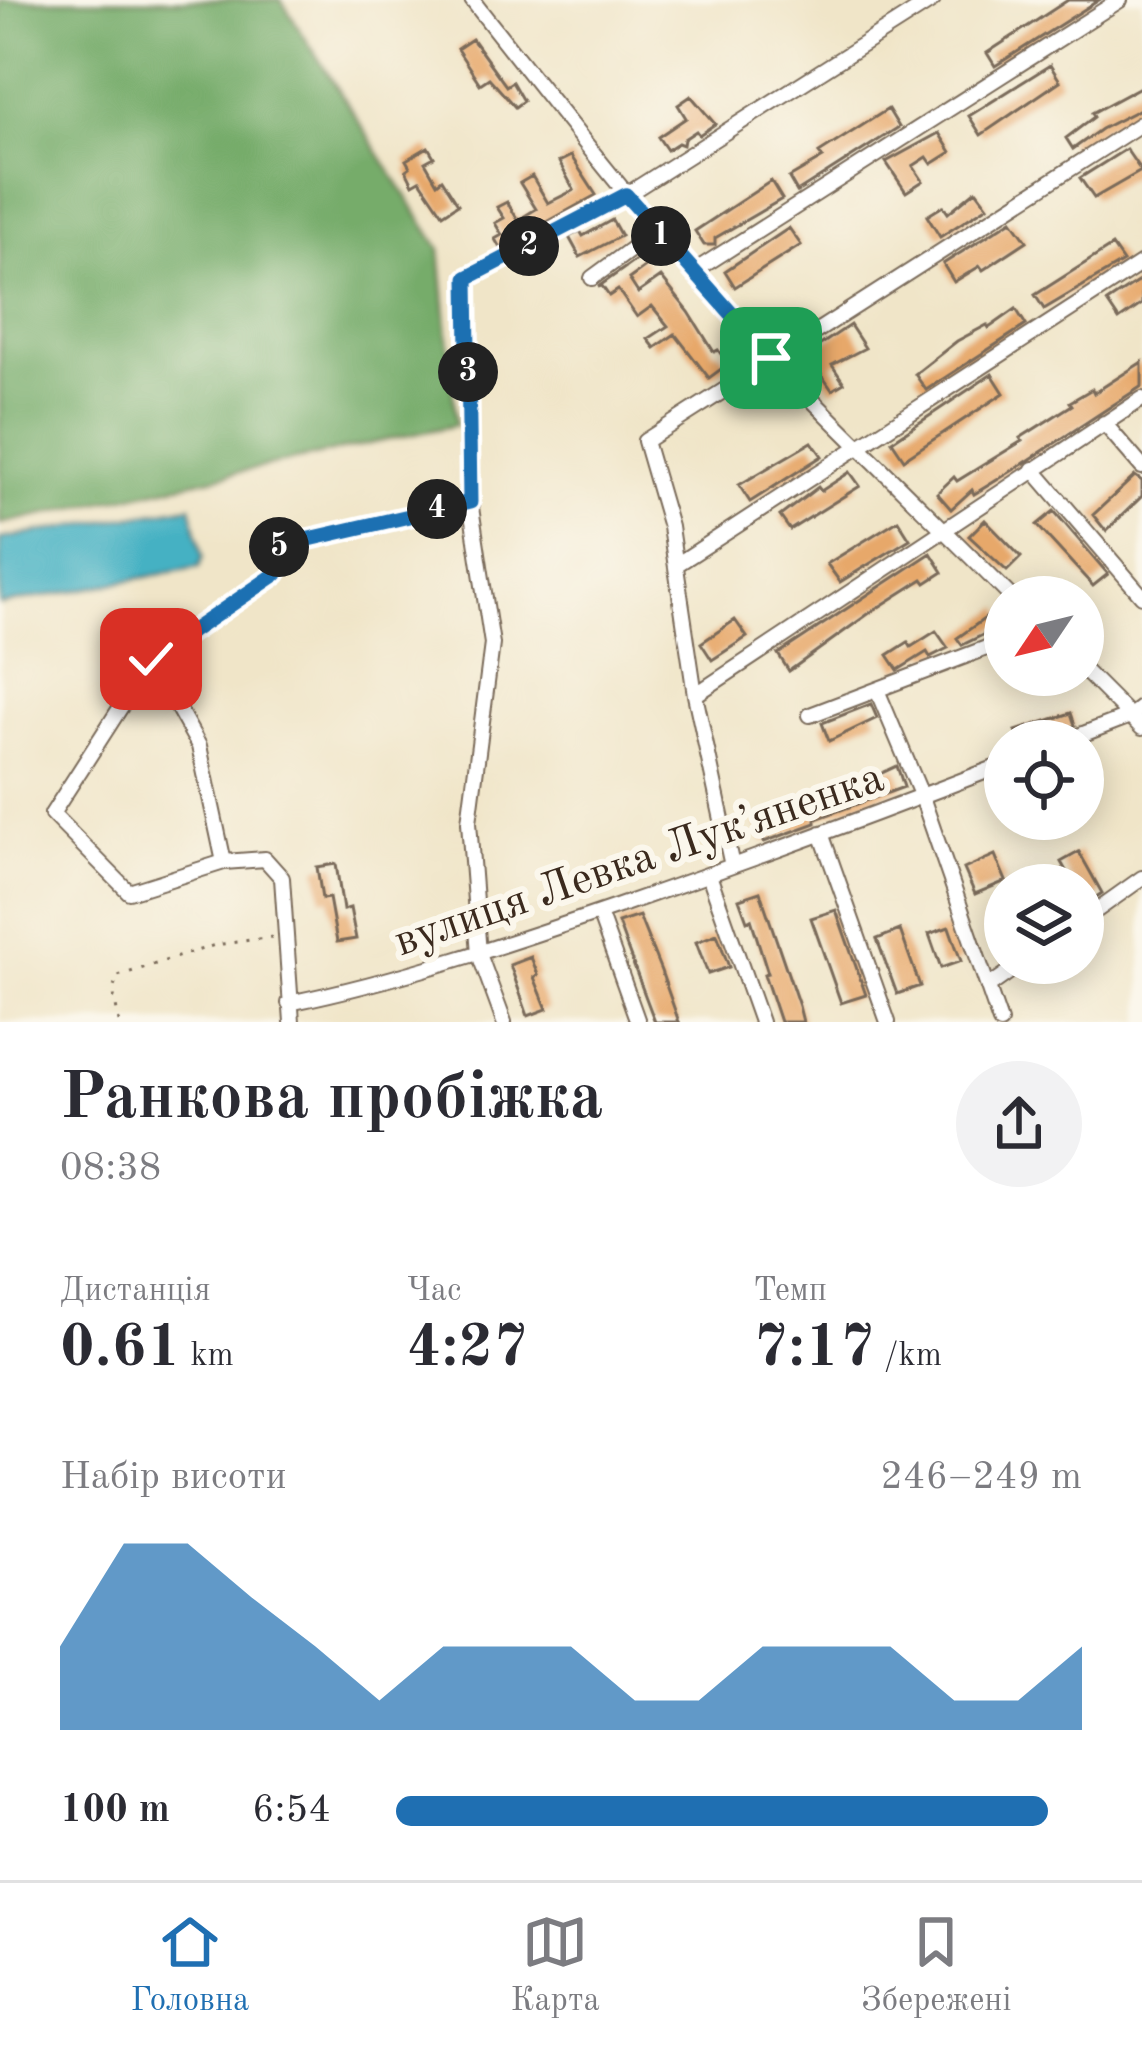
<!DOCTYPE html>
<html lang="uk">
<meta charset="utf-8">
<style>
:root{--surface:#fff;--page:#f2f2f3;--text:#2b2b33;--muted:#7c7c81;--line:#e1e1e2;--accent:#1f6fb2}
body{margin:0;font-family:"Old Standard TT",serif;background:var(--page);color:var(--text);height:100vh;display:flex;flex-direction:column;font-size:45px;white-space:nowrap}
*{box-sizing:border-box;margin:0}
p{font-size:39px;color:var(--muted)}
.icon{flex:none;width:66px;height:66px;fill:none;stroke:currentColor;stroke-width:2;stroke-linecap:round;stroke-linejoin:round}
.map{position:relative;height:1022px;overflow:hidden}
.sheet{display:flex;flex-direction:column;background:var(--surface);flex:1}
.sheet>*{flex:none}
.needle{width:78px;rotate:235deg}
.tools{position:absolute;left:984px;top:576px;display:grid;gap:24px}
.tools a{display:grid;place-items:center;width:120px;height:120px;border-radius:50%;background:var(--surface);box-shadow:0 6px 30px #0003;font-size:60px}
.pin{position:absolute;display:grid;place-items:center;width:102px;height:102px;color:#fff;margin:-51px;border-radius:24px;box-shadow:0 6px 18px #0006}
.km{position:absolute;width:60px;height:60px;margin:-30px;border-radius:50%;background:#222;color:#fff;font-size:33px;line-height:60px;text-align:center}
.round{display:grid;place-items:center;flex:none;width:126px;height:126px;border-radius:63px;background:var(--page)}
.summary{display:flex;align-items:center;justify-content:space-between;height:204px;padding:0 60px}
h1{font-size:66px;font-weight:800;line-height:90px}
.metrics{display:grid;grid-template-columns:repeat(3,1fr);gap:18px;height:204px;padding:12px 60px}
.metrics div{display:grid;align-content:center}
.metrics b{font-size:60px;font-weight:800}
.metrics small{font-size:33px;font-weight:400}
.metrics p{font-size:33px}
.chart{height:336px;padding:24px 60px}
.chart p{display:flex;justify-content:space-between}
.chart svg{width:100%;height:216px;margin-top:12px;fill:var(--accent);opacity:.7}
ul{padding:0 60px;list-style:none;font-size:39px}
li{display:grid;grid-template-columns:192px 144px 1fr;align-items:center;height:90px}
li i{height:30px;border-radius:15px;background:var(--accent)}
.tab-bar{display:flex;justify-content:space-around;align-items:center;height:168px;border-top:3px solid var(--line);background:var(--surface);font-size:33px;color:var(--muted)}
.tab-bar a{display:grid;justify-items:center;gap:6px}
.tab-bar .selected{color:var(--accent)}
.map>svg:first-child{display:block}
.forest{fill:#76ac6a;stroke:#586b44;stroke-width:3}
.water{fill:#45b1c3;stroke:#406e70;stroke-width:3}
.building{fill:#e7a86b}
.lines{fill:none;stroke-linecap:round;stroke-linejoin:round}
.minor-casing{stroke:#7a6b5a;stroke-width:18}
.path{stroke:#7a6b5a;stroke-width:3;stroke-dasharray:3 9;stroke-linecap:butt}
.minor{stroke:#fff;stroke-width:14}
.route-casing{stroke:#fff;stroke-width:24}
.route{stroke:#1f6fb2;stroke-width:15}
.labels{text-anchor:middle;stroke-width:12;stroke-linejoin:round;paint-order:stroke}
.street-label{font-size:45px;fill:#3b2a1e;stroke:#fbf7ec}
</style>
<div class="map">
<svg width="1142" height="1022" viewBox="0 0 1142 1022">
<rect width="100%" height="100%" fill="#fbf7ec"/>
<filter id="ink" filterUnits="userSpaceOnUse"><feTurbulence type="fractalNoise" baseFrequency=".00833" numOctaves="2"/><feDisplacementMap in="SourceGraphic" scale="24" xChannelSelector="R" yChannelSelector="G"/><feConvolveMatrix kernelMatrix="1 2 1 2 8 2 1 2 1" color-interpolation-filters="sRGB"/></filter>
<filter id="wash" filterUnits="userSpaceOnUse"><feTurbulence type="fractalNoise" baseFrequency=".004" numOctaves="4" result="noise"/><feDisplacementMap in="SourceGraphic" scale="48" xChannelSelector="R" yChannelSelector="G"/><feGaussianBlur stdDeviation="2.7" result="paint"/><feColorMatrix in="noise" values="0 0 0 0 0 0 0 0 0 0 0 0 0 0 0 0 0 1.4 0 .05"/><feComposite in="paint" operator="in"/></filter>
<g filter="url(#wash)">
<rect width="100%" height="100%" fill="#f0e5c8"/>
<path class="forest" d="M0 0H281L440 249 456 425 0 524Z"/>
<path class="water" d="M191 506 203 557 199 567 0 605V539Z"/>
<g id="blocks">
<path class="building" d="M1068 0H1099L995 66 987 53Z
M472 39 506 86 512 82 523 101 515 107 489 78 480 84 457 49Z
M1050 65 1060 81 981 135 969 116Z
M1142 86V108L1101 129 1073 149 1066 138 1094 117 1092 113Z
M691 96 715 124 699 135 696 131 684 139 683 145 678 143 667 150 658 137 686 118 678 105Z
M888 109 899 127 797 192 789 178 823 158 819 153Z
M939 133 951 152 932 164 927 157 913 166 923 181 906 192 886 162Z
M428 147 434 157 425 162 437 183 442 179 458 204 443 214 420 180 413 184 406 170 410 167 406 160Z
M1126 149 1141 171 1094 198 1080 178Z
M571 156 596 195 500 248 495 239 502 235 495 223 504 218 497 207 507 202 518 220 536 209 520 183 532 176 548 203 574 190 559 162Z
M771 181 782 199 715 238V245H704L695 231Z
M976 190 988 206 940 237 927 216 943 206 948 213Z
M612 220 621 236 580 257 569 237 580 231 583 236Z
M1012 220 1027 241 983 270 980 266 954 282 943 264Z
M789 228 801 245 735 287 725 271Z
M1112 246 1123 262 1044 309 1035 295Z
M640 257 647 266 629 279 638 293 661 277 689 312 714 352 718 350 728 364 709 378 675 334 655 348 648 339 668 326 652 306 637 317 618 290 609 296 602 286 598 287Z
M1142 279V304L1119 320 1107 302Z
M1016 309 1026 325 926 390 915 374 957 341 987 325 989 328Z
M850 325 865 348 832 365 844 383 832 390 807 354Z
M1142 362V386L1023 464 974 494 972 490 951 509 937 493 954 477 957 481 1022 441 1020 438 1072 405 1070 402 1092 389 1094 393Z
M992 374 1004 393 904 459 892 441Z
M812 442 822 456 750 502 739 485Z
M850 472 860 486 790 530 780 516 818 487 821 491Z
M1135 476 1142 481V496L1106 531 1093 515Z
M1054 511 1108 574 1093 586 1037 525Z
M898 520 910 539 840 582 827 564Z
M985 520 1021 557 1007 571 969 536Z
M931 553 943 572 926 583 923 579 871 612 789 671 778 654Z
M1001 607 1005 624 962 645 957 638Z
M735 620 747 637 712 660 701 643Z
M936 631 948 648 930 657 927 652 898 670 888 655 908 642 911 647Z
M871 704 877 718 829 741 822 723Z
M1071 713 1075 725 1055 737 1020 741 1016 731Z
M897 766 904 787 816 819V823L764 842 756 821 818 803Z
M1079 852 1102 893 1083 906V885H1074L1061 862Z
M995 855 1006 881 975 894 964 869Z
M336 864 343 910 350 908 356 939 337 942 329 898 322 899 317 867Z
M760 892 799 1006 803 1022H780L764 974 768 973 751 919 747 921 739 899Z
M836 910 866 995 841 1003 811 918Z
M639 916 661 971 679 1022H655L626 945 618 923Z
M949 927 961 961 941 968 929 934Z
M900 930 920 986 897 994 877 939Z
M717 934 729 967 708 974 696 942Z
M531 957 538 975 534 977 547 1009 528 1016 510 965Z"/>
</g>
</g>
<g filter="url(#ink)">
<use href="#blocks" fill-opacity="0" stroke="#7a6b5a" stroke-width="3"/>
<g class="lines">
<defs>
<path id="minor" d="M472 0C568 122 663 245 771 358 849 439 932 517 1011 597
M693 272 1120 0
M592 278 656 231
M1104 423 1142 467
M1033 469 1142 596
M676 565 1142 263
M151 660 52 814 129 892 224 862
M1083 669 1142 728
M877 690 922 797 1000 1022
M695 695 1142 399
M810 715 1005 641
M1065 741 1130 716 1142 707
M821 833 888 1022
M732 866 695 695 670 527 645 441 1142 123
M709 875 761 1022
M599 913 638 1022
M1083 920 1142 878
M988 987 1022 963
M289 1003C401 980 508 944 616 907 746 862 876 814 1005 764
M292 1022 282 878 265 859 224 862 199 746 151 660 276 574 279 546 470 501
M504 1022 479 954 469 822 492 644 470 501 467 278 626 195 933 0"/>
</defs>
<use href="#minor" class="minor-casing"/>
<path class="path" d="M119 1022 113 990 118 976 215 945 272 937"/>
<use href="#minor" class="minor"/>
</g>
</g>
<g class="lines" filter="url(#ink)">
<defs>
<path id="route" d="M151 659 276 574 279 546 470 502 467 278 626 195 771 358"/>
</defs>
<use href="#route" class="route-casing"/>
<use href="#route" class="route"/>
</g>
<g class="labels">
<g class="street-label">
<text transform="translate(638 857) rotate(-19)" y="16">вулиця Левка Лукʼяненка</text>
</g>
</g>
</svg>
<div class="tools">
<a><svg class="needle" viewBox="-14 -14 28 28"><path d="M0-13l5 13h-10z" fill="#e53935"/><path d="M0 13l5-13h-10z" fill="#7c7c81"/></svg></a>
<a><svg class="icon" aria-label="locate" viewBox="0 0 24 24"><circle cx="12" cy="12" r="6"/><path d="M12 2v4M12 18v4M2 12h4M18 12h4"/></svg></a>
<a><svg class="icon" aria-label="layers" viewBox="0 0 24 24"><path d="M12 4l9 5-9 5-9-5zM3 14l9 5 9-5"/></svg></a>
</div>
<div class="pin" style="left:771px;top:358px;background:#1e9e55"><svg class="icon" aria-label="arrive" viewBox="0 0 24 24"><path d="M6 21V4h12l-3 4 3 4H6"/></svg></div>
<div class="pin" style="left:151px;top:659px;background:#d93025"><svg class="icon" aria-label="check" viewBox="0 0 24 24"><path d="M5 12l5 5 9-10"/></svg></div>
<b class="km" style="left:661px;top:236px">1</b>
<b class="km" style="left:529px;top:246px">2</b>
<b class="km" style="left:468px;top:372px">3</b>
<b class="km" style="left:437px;top:509px">4</b>
<b class="km" style="left:279px;top:547px">5</b>
</div>
<section class="sheet">
<div class="summary"><div><h1>Ранкова пробіжка</h1><p>08:38</p></div><a class="round"><svg class="icon" aria-label="share" viewBox="0 0 24 24"><path d="M12 15V3M7 8l5-5 5 5M5 13v7h14v-7"/></svg></a></div>
<div class="metrics">
<div><p>Дистанція</p><b>0.61<small> km</small></b></div>
<div><p>Час</p><b>4:27</b></div>
<div><p>Темп</p><b>7:17<small> /km</small></b></div>
</div>
<div class="chart"><p><span>Набір висоти</span>246–249 m</p>
<svg viewBox="0 0 160 44" preserveAspectRatio="none"><path d="M0 44V27L10 6L20 6L30 17L40 27L50 38L60 27L70 27L80 27L90 38L100 38L110 27L120 27L130 27L140 38L150 38L160 27V44z"/></svg>
</div>
<ul>
<li><b>100 m</b>6:54<i style="width:95%"></i></li>
</ul>
</section>
<nav class="tab-bar">
<a class="selected"><svg class="icon" aria-label="home" viewBox="0 0 24 24"><path d="M3 11l9-7 9 7M6 9v11h12V9"/></svg>Головна</a>
<a><svg class="icon" aria-label="map" viewBox="0 0 24 24"><path d="M3 6l6-2 6 2 6-2v14l-6 2-6-2-6 2zM9 4v14M15 6v14"/></svg>Карта</a>
<a><svg class="icon" aria-label="saved" viewBox="0 0 24 24"><path d="M7 4h10v16l-5-4-5 4z"/></svg>Збережені</a>
</nav>
